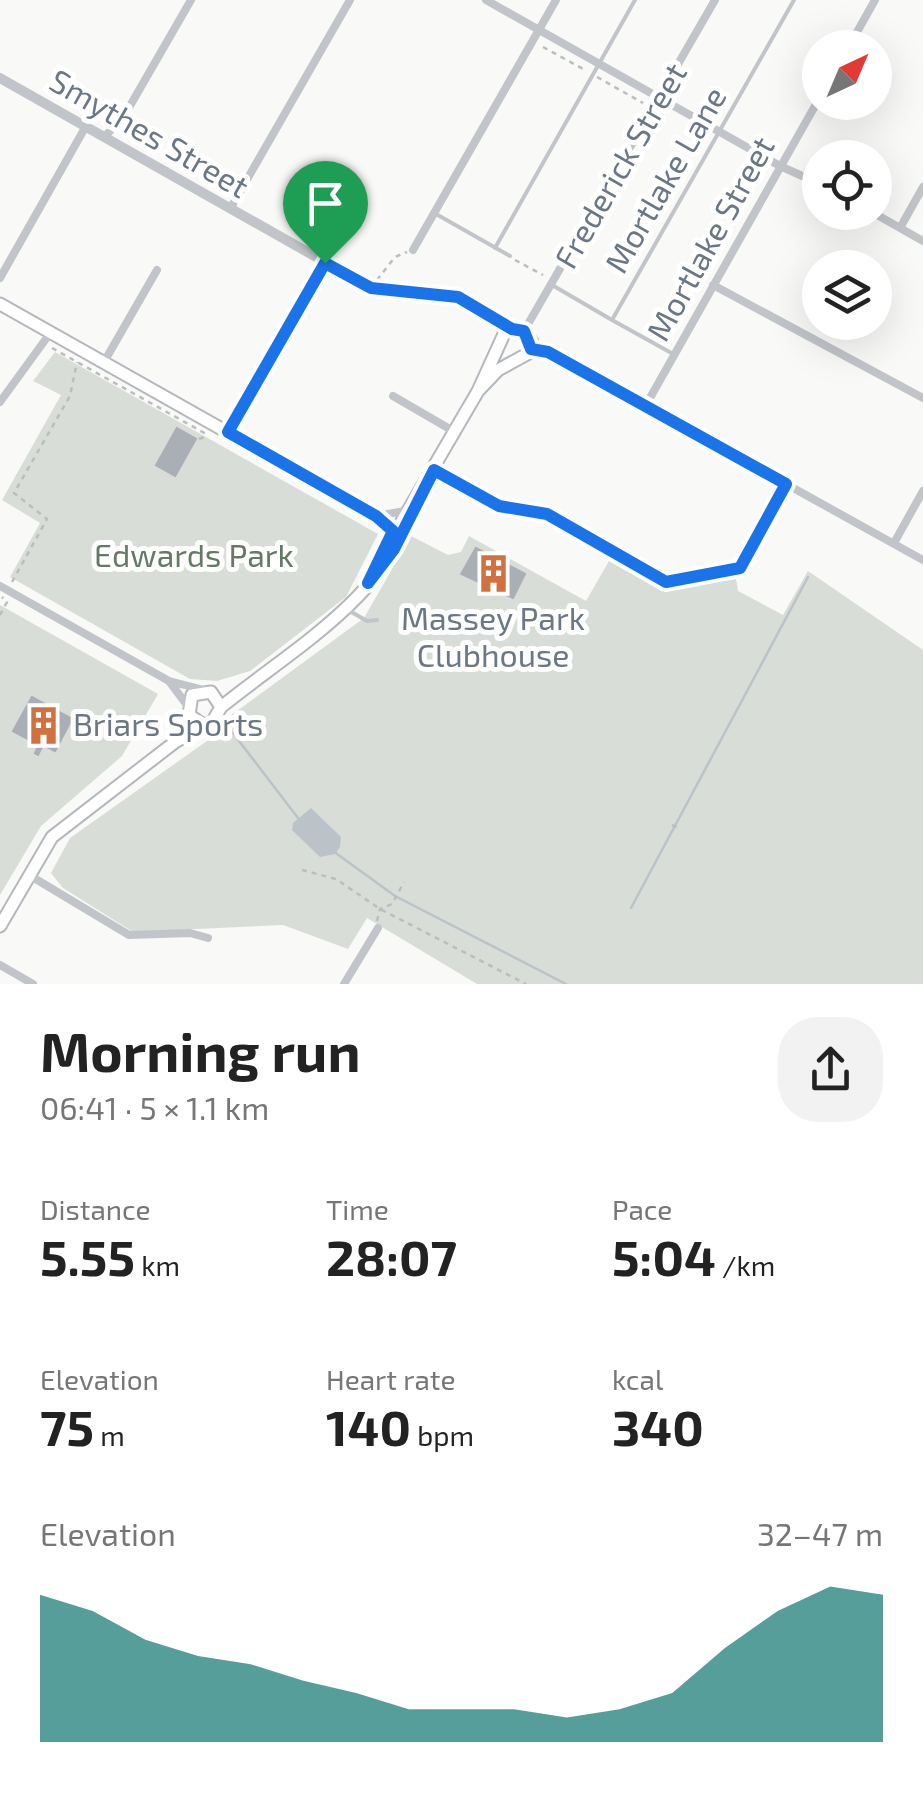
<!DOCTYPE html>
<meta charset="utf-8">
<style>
:root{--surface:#fff;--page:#f2f2f2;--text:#222;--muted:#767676;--accent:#0f766e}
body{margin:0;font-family:"Exo 2",sans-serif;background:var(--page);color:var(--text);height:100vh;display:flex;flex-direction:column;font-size:38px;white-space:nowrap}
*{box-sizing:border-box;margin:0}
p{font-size:32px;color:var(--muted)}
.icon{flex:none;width:55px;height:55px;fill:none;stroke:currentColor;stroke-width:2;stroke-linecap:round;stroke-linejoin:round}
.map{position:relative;height:984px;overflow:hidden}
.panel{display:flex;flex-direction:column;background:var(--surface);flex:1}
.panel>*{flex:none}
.needle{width:65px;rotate:44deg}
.tools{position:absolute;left:802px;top:30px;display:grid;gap:20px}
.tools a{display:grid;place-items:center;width:90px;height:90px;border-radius:50%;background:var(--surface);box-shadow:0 10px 40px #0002;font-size:50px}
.pin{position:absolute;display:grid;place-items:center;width:85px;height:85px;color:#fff;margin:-102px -42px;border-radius:50% 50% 50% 0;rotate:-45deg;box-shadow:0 0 10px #0007}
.pin .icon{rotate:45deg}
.round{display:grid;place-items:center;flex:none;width:105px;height:105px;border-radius:40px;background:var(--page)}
.overview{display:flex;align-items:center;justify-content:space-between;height:170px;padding:0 40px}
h1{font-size:55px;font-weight:700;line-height:75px}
.metrics{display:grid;grid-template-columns:repeat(3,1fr);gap:15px;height:170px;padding:10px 40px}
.metrics div{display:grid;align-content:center}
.metrics b{font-size:50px;font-weight:700}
.metrics small{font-size:28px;font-weight:400}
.metrics p{font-size:28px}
.chart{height:280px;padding:20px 40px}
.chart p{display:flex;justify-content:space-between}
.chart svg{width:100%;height:180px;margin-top:10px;fill:var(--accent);opacity:.7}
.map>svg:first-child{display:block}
.green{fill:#d9ddd7}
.water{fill:#bbc3c8}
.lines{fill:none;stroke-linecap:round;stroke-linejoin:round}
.stream{stroke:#bbc3c8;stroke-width:2.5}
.building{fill:#a9afb5;stroke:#dbdbd9;stroke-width:2.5}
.secondary-casing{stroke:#b4b8bd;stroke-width:15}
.path{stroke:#bbbdc0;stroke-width:2.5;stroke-dasharray:5 5;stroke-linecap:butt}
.service{stroke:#c1c4c8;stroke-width:4}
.minor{stroke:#c1c4c8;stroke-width:8}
.tertiary{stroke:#c1c4c8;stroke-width:10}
.secondary{stroke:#fff;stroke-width:11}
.route-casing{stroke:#fff;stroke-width:20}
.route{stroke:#1a73e8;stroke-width:12}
.labels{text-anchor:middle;stroke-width:10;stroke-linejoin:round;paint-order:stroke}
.street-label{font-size:32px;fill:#6c7785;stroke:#fff}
.park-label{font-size:32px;fill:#667866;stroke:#fff}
.poi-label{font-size:32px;fill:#6c7785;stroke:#fff}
</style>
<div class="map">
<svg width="923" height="984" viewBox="0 0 923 984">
<rect width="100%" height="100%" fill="#f9f9f7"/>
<path class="green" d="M55 352 378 534 346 597 250 671 217 681 190 679 10 577 40 523 2 500 61 395 33 381Z
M411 536 448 555 461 552 469 536 586 601 609 561 666 591 736 579 738 591 783 615 808 571 923 650V984H477L367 918 348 949 283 925 133 932 63 888 51 873 70 838 214 736 211 730 364 618Z
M0 605 158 694 122 756 41 826 0 895Z"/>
<path class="water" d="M311 808 341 837 340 847 335 854 320 857 292 830 293 823Z"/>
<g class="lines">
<path class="stream" d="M226 724 298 818
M333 851 395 896 566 984
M631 908 808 577"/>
</g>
<path class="building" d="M176 425 199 438 176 479 153 466Z
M475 545 528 573 514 601 458 575Z
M31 694 75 718 56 754 44 748 39 758 32 754 36 746 10 732Z"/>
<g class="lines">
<defs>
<path id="secondary" d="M0 304 376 516 393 531
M377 564 478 391 498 370 529 353 532 342 524 331 512 329 504 334 478 391
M202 724 189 715 192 695 211 692 221 707
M0 926 52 837 175 742 213 721 221 707C295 647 390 596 418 497"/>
</defs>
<use href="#secondary" class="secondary-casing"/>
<path class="path" d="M543 47 585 70
M597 77 643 103
M515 260 543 275
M377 280 395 257 407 252
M52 348 208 435
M199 439 207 436
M12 582 47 519 14 493 70 396 77 362
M0 615 7 602 2 597
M672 825 678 828
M302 870 336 879 380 909 526 984
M377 921 380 909 392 904 404 882"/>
<path class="service" d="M436 214 510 256
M495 248 635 0
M552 285 612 320
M675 355 612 320 794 0
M348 610 367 621 377 620"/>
<path class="minor" d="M486 0 780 166 820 184
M848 48 875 0
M104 137 123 118 191 0
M230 209 350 0
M872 212 923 241
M900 228 923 187
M413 250 556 0
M0 278 86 126
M713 285 923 398
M524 331 715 0
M531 349 548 352 923 560
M104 362 157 270
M393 396 455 432
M0 402 51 332
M646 405 820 97
M229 432 325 263
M434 469 499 506 547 515 666 582 740 568 786 484
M376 516 405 511
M894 543 923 491
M0 586 169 681 204 690
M169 681 187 705
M29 875 129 935 190 933 208 938
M0 965 33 984
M344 984 378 928"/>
<path class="tertiary" d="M0 78 371 288 457 297 512 329"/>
<use href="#secondary" class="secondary"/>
</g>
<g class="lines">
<defs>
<path id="route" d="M325 263 371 288 458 297 512 329 524 331 531 349 548 352 786 484 740 568 666 582 547 514 499 506 434 470 394 549 368 583 393 531 376 516 228 432Z"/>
</defs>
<use href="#route" class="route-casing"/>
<use href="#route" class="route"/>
</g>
<defs>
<symbol id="building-bare" viewBox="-9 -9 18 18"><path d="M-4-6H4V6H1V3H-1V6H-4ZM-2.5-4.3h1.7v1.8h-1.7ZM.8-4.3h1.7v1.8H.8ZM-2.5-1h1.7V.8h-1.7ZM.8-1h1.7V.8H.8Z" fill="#d17140" stroke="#fff" stroke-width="2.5" paint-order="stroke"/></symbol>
</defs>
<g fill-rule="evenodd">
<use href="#building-bare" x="466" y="546" width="55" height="55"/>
<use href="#building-bare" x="16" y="698" width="55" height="55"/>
</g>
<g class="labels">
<g class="street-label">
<text transform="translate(149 134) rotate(30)" y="11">Smythes Street</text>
<text transform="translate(621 166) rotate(-60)" y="11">Frederick Street</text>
<text transform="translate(666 180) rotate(-60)" y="11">Mortlake Lane</text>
<text transform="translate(711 239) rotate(-61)" y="11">Mortlake Street</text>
</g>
<g class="park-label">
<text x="194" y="567">Edwards Park</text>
</g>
<g class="poi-label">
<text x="493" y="630">Massey Park<tspan x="493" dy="37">Clubhouse</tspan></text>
<text x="73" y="736" text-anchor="start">Briars Sports</text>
</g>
</g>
</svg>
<div class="tools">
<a><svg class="needle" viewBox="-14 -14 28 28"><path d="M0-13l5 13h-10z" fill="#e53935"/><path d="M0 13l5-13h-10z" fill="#767676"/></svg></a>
<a><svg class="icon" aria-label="locate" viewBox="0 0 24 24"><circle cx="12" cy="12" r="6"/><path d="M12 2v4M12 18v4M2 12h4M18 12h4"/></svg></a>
<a><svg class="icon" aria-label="layers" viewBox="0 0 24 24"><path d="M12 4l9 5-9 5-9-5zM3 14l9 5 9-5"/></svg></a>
</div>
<div class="pin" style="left:325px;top:263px;background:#1e9e55"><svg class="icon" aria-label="arrive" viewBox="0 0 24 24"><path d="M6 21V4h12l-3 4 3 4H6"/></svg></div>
</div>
<section class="panel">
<div class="overview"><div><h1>Morning run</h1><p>06:41 · 5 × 1.1 km</p></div><a class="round"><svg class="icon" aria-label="share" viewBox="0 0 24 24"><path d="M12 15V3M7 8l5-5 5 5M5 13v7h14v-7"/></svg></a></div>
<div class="metrics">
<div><p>Distance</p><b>5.55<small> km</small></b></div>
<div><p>Time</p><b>28:07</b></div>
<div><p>Pace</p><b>5:04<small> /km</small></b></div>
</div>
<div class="metrics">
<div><p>Elevation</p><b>75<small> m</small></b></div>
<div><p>Heart rate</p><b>140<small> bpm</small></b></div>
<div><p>kcal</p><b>340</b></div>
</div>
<div class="chart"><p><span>Elevation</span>32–47 m</p>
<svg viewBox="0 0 160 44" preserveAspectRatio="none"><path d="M0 44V8L10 12L20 19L30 23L40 25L50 29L60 32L70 36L80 36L90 36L100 38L110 36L120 32L130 21L140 12L150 6L160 8V44z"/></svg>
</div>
</section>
